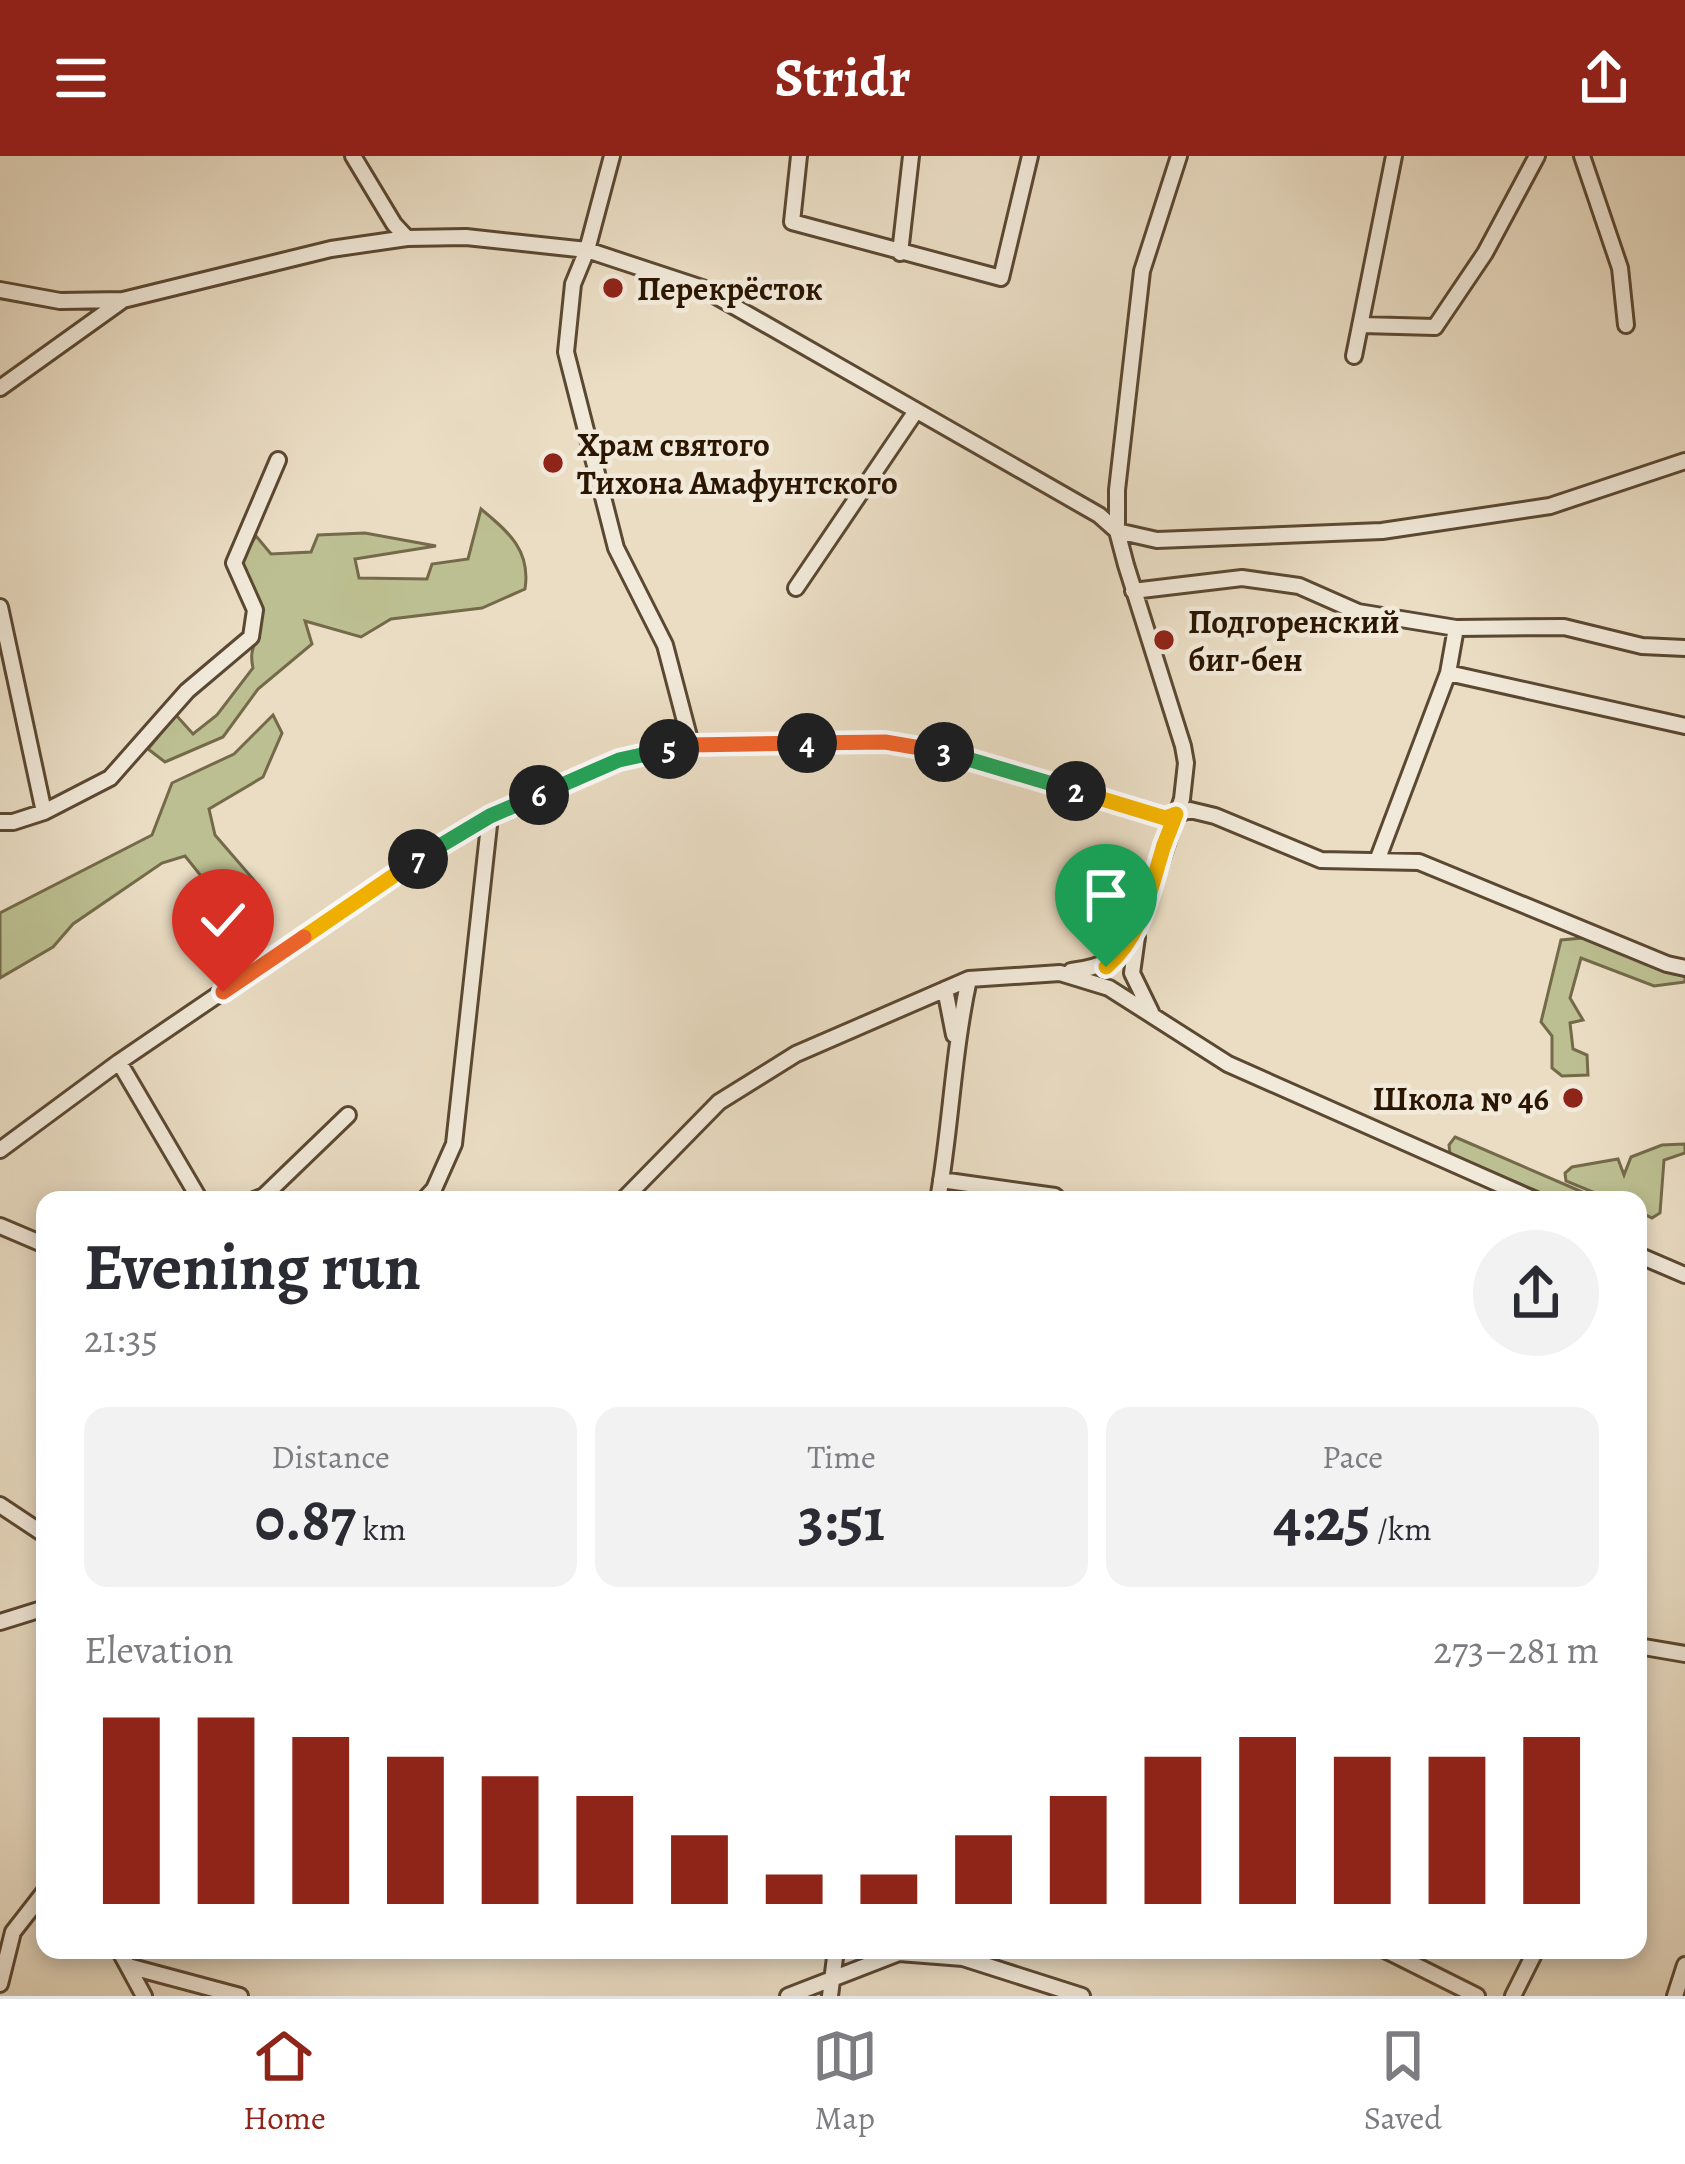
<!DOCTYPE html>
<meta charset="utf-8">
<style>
:root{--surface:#fff;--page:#f2f2f3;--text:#2b2b33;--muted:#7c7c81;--line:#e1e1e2;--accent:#8f2418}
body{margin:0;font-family:Alegreya,serif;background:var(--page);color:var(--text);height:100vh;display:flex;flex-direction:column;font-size:45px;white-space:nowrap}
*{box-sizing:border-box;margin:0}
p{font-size:39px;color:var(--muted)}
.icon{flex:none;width:66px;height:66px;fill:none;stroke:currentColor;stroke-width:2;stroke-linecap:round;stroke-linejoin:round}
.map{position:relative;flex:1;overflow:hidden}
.details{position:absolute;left:36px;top:1035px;width:1611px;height:768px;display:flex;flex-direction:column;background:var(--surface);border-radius:24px;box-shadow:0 6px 18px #0003}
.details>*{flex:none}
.pin{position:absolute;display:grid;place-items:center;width:102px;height:102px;color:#fff;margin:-123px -51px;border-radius:50% 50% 50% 0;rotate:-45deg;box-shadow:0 0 12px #0007}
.pin .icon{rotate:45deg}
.km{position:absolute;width:60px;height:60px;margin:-30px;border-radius:50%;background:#222;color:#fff;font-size:33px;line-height:60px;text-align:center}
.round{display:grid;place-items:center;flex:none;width:126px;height:126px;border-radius:63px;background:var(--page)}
.summary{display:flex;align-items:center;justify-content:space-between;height:204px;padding:0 48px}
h1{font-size:66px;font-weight:600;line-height:90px}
.stats{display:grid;grid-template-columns:repeat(3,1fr);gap:18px;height:204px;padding:12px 48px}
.stats div{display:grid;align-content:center;border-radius:24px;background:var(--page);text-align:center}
.stats b{font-size:60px;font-weight:600}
.stats small{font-size:33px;font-weight:400}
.stats p{font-size:33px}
.chart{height:336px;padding:24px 48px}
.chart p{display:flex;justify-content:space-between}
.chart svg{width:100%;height:216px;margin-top:12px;stroke:var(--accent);stroke-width:6}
header{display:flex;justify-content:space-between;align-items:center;height:156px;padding:0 48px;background:var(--accent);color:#fff;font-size:54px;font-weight:600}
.menu{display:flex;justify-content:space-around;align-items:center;height:168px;border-top:3px solid var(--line);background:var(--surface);font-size:33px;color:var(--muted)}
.menu a{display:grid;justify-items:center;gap:6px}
.menu .selected{color:var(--accent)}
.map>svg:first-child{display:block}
.green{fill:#bcbf91;stroke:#746a49;stroke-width:3}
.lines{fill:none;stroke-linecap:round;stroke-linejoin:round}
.minor-casing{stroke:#5b4832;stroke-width:20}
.minor{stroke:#f1e9d9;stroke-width:14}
.split-1-casing{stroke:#fff;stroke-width:24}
.split-2-casing{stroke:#fff;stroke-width:24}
.split-3-casing{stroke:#fff;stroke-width:24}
.split-4-casing{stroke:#fff;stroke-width:24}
.split-5-casing{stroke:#fff;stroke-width:24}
.split-6-casing{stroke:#fff;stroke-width:24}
.split-7-casing{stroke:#fff;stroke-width:24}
.split-8-casing{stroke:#fff;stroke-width:24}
.split-9-casing{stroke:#fff;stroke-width:24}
.split-1{stroke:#f5b400;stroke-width:15}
.split-2{stroke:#f5b400;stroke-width:15}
.split-3{stroke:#22a559;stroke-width:15}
.split-4{stroke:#f0652b;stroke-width:15}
.split-5{stroke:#f0652b;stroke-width:15}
.split-6{stroke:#22a559;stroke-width:15}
.split-7{stroke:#22a559;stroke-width:15}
.split-8{stroke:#f5b400;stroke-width:15}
.split-9{stroke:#f0652b;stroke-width:15}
.poi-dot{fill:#8f2418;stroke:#f1e9d9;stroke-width:4.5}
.labels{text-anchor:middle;stroke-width:9;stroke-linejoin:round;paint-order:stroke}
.poi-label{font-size:33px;font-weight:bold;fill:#2b1601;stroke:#f1e9d9;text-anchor:start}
</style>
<header><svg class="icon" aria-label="menu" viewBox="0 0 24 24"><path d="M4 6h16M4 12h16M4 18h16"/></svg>Stridr<svg class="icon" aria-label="share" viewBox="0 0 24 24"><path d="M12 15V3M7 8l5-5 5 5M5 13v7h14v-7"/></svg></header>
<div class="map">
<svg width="1685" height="1840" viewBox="0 0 1685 1840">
<rect width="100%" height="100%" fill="#eaddc4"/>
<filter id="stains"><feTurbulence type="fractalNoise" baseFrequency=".00167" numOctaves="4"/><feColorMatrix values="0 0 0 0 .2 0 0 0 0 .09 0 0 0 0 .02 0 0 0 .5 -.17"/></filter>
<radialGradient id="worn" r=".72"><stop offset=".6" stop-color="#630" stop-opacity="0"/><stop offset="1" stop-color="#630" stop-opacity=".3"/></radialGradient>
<path class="green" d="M481 353C509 376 531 395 525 433L482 452 391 463 361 481 305 465 312 488 258 533 223 581 165 606 148 593 176 559 193 578 217 559 253 512C249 494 255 490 259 474 264 453 247 426 239 407L256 380 271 398 311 396 318 379 365 377 436 390 355 403 359 422 427 423 432 408 468 403Z
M273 559 282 577 263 621 209 653 215 679 259 730 227 752 185 700 162 707 73 768 53 791 0 822V757L152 679 172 627 234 598Z
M1604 780 1685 807V826L1654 830 1581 802 1570 842 1583 864 1570 867 1573 893 1587 899 1588 919 1562 920 1552 912V880L1541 866 1561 784Z
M1455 981 1601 1044H1558L1450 998 1449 989Z
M1685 988V997L1664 1004 1660 1057 1652 1062 1638 1055V1044H1612L1566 1025 1565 1017 1572 1011 1618 1003 1624 1019 1631 1001 1662 989Z"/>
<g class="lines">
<defs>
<path id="minor" d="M353 0 394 68 407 82
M612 0 587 94 573 128 566 196 616 392 665 489 691 588
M799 0 792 66 1001 122 1030 0
M1582 0 1620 112 1626 169
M900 97 911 0
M0 134 60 145 123 144 331 93 407 82 466 81 587 94 702 132 1099 359 1117 375 1157 384 1382 375 1550 350 1685 305
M1362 169 1435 171 1485 97 1537 0
M1354 200 1394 0
M0 232 123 144
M796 432 916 255
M1133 435 1242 422 1299 430 1358 456 1456 472 1564 471 1642 490 1685 492
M0 451 44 656
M1448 517 1685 570
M0 666H13L44 656 110 622 187 535 251 481 255 454 234 407 278 304
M1377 705 1448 517 1456 472
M1137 781 1132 817 1151 856
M1071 815C1105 811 1122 802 1139 770L1182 643 1186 607 1183 590 1126 409 1117 375V334L1142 115 1179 0
M945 833 954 879
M119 906 200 1044
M0 994 119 906 429 695 490 660 619 604 691 588 885 586 956 598 1165 662 1190 654 1215 660 1321 704 1419 706 1667 808 1685 812
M941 1024 1055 1040 1059 1044
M254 1044 264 1040 348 959
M424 1044 434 1033 454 988 490 660
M623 1044 719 946 796 898 969 823 1060 817 1109 832 1228 908 1535 1044
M938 1044C951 970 953 896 969 823
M0 1070 45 1089
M1638 1099 1685 1119
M0 1349 45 1379
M0 1466 45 1452
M1638 1490 1685 1498
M119 1794 144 1840
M1385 1794 1477 1840
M128 1810 240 1840
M0 1828 13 1776 45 1735
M788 1840 899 1797 963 1802 1082 1840
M830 1840 836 1794
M1513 1840 1536 1794
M1675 1840 1685 1809"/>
</defs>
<use href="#minor" class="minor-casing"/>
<use href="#minor" class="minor"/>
</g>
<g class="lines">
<defs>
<path id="split-1" d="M1106 811C1143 780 1150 733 1164 689"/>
<path id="split-2" d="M1076 635 1165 662 1176 658 1164 689"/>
<path id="split-3" d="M944 596 1076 635"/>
<path id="split-4" d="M807 587 885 586 944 596"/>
<path id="split-5" d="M669 593 691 589 807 587"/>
<path id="split-6" d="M539 639 619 604 669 593"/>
<path id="split-7" d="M418 703 490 660 539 639"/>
<path id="split-8" d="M304 781 418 703"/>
<path id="split-9" d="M223 836 304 781"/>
</defs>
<use href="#split-1" class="split-1-casing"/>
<use href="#split-2" class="split-2-casing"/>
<use href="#split-3" class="split-3-casing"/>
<use href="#split-4" class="split-4-casing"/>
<use href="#split-5" class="split-5-casing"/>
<use href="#split-6" class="split-6-casing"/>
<use href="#split-7" class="split-7-casing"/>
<use href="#split-8" class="split-8-casing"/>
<use href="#split-9" class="split-9-casing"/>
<use href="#split-1" class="split-1"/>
<use href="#split-2" class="split-2"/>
<use href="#split-3" class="split-3"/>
<use href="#split-4" class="split-4"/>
<use href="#split-5" class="split-5"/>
<use href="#split-6" class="split-6"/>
<use href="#split-7" class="split-7"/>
<use href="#split-8" class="split-8"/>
<use href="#split-9" class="split-9"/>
</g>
<g class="poi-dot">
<circle cx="613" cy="132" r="12"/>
<circle cx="553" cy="307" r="12"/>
<circle cx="1164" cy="484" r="12"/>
<circle cx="1573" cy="942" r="12"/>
</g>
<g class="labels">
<g class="poi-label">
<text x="637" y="144">Перекрёсток</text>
<text x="577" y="300">Храм святого<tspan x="577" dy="38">Тихона Амафунтского</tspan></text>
<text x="1188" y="477">Подгоренский<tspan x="1188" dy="38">биг-бен</tspan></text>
<text x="1549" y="954" text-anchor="end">Школа № 46</text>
</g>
</g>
<rect width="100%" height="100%" filter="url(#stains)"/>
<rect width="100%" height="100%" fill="url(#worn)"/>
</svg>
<div class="pin" style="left:1106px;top:811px;background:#1e9e55"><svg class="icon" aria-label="arrive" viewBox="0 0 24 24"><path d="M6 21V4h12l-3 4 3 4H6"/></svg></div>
<div class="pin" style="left:223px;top:836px;background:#d93025"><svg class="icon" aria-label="check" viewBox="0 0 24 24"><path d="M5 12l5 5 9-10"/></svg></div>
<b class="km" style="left:1076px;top:635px">2</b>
<b class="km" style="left:944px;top:596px">3</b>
<b class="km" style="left:807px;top:587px">4</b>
<b class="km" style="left:669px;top:593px">5</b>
<b class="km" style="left:539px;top:639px">6</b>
<b class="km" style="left:418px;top:703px">7</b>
<section class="details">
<div class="summary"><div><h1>Evening run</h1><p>21:35</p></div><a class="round"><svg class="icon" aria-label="share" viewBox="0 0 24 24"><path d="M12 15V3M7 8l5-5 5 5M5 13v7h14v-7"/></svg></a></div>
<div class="stats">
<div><p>Distance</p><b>0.87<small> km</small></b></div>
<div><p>Time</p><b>3:51</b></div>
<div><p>Pace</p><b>4:25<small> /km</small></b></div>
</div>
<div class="chart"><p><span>Elevation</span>273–281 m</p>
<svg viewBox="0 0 160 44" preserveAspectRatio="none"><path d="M5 44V6M15 44V6M25 44V10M35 44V14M45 44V18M55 44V22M65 44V30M75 44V38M85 44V38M95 44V30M105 44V22M115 44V14M125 44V10M135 44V14M145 44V14M155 44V10"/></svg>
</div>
</section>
</div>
<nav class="menu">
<a class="selected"><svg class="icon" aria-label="home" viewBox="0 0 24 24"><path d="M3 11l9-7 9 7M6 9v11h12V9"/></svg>Home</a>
<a><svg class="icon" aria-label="map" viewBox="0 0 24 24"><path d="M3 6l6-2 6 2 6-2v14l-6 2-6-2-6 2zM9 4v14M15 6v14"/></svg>Map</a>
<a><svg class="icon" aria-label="saved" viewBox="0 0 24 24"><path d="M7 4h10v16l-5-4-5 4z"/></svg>Saved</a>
</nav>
